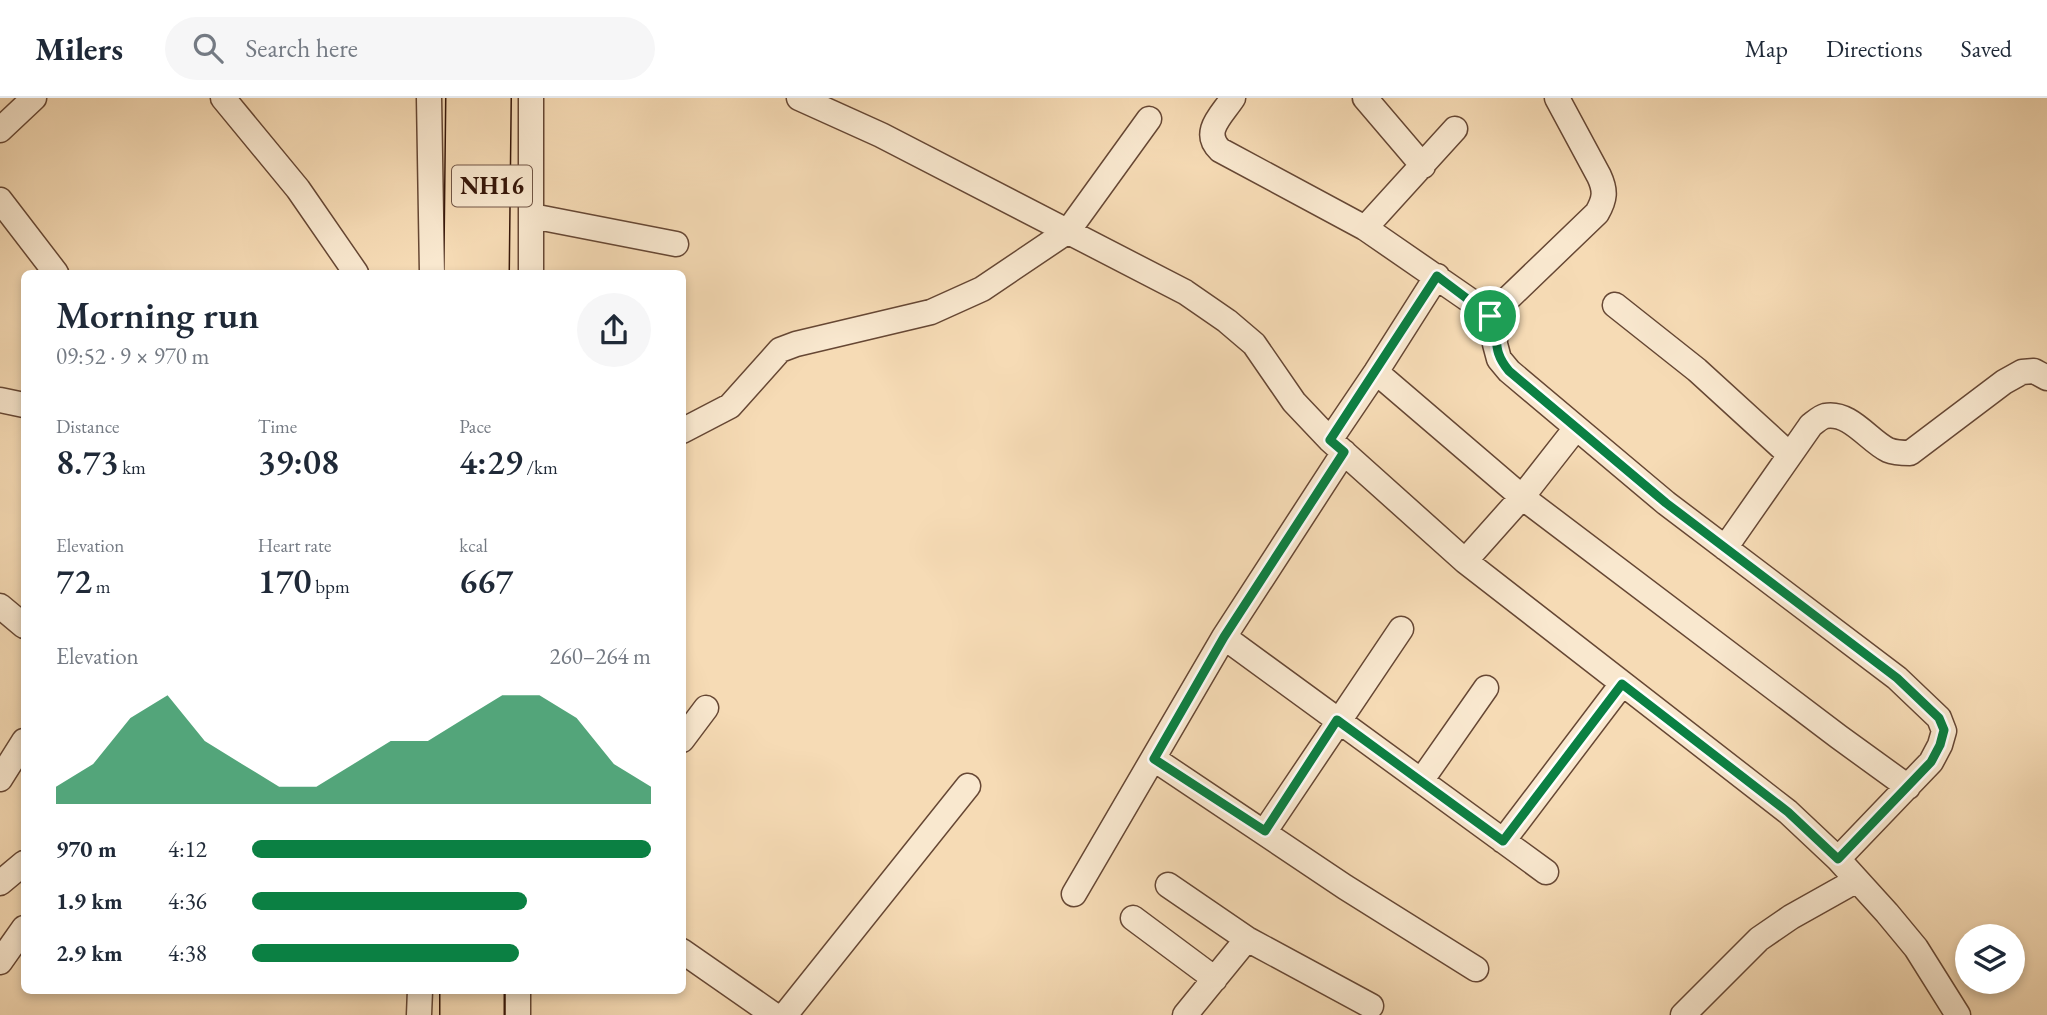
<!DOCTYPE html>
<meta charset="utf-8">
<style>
:root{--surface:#fff;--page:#f6f6f7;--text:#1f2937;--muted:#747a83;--line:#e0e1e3;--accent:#0b8043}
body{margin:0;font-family:"EB Garamond",serif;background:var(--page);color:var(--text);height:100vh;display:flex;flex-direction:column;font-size:26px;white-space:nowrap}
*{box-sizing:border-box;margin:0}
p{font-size:23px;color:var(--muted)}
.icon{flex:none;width:38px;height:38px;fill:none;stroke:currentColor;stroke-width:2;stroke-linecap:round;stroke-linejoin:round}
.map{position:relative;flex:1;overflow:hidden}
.panel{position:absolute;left:21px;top:172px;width:665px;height:724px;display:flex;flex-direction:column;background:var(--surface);border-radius:10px;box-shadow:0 4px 10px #0003}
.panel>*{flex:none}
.tools{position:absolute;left:1955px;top:826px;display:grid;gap:14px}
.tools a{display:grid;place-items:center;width:70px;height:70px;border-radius:50%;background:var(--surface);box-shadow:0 4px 10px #0003;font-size:35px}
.pin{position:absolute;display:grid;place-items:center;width:60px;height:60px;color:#fff;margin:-30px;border:4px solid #fff;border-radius:50%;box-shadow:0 2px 7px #0007}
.round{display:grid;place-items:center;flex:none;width:74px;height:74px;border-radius:37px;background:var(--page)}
.overview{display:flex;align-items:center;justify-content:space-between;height:119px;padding:0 35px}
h1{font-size:38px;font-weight:600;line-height:52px}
.metrics{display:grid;grid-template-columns:repeat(3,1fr);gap:10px;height:119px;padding:7px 35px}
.metrics div{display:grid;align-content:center}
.metrics b{font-size:35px;font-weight:600}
.metrics small{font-size:19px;font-weight:400}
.metrics p{font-size:19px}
.chart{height:196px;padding:14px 35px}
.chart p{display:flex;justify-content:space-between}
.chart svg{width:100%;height:126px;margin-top:7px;fill:var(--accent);opacity:.7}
ul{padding:0 35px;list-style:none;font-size:23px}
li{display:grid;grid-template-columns:112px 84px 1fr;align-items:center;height:52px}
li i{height:18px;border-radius:9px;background:var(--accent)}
header{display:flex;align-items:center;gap:42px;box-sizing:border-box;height:98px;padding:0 35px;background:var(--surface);border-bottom:2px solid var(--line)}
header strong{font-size:33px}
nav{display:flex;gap:38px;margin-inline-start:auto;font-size:24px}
.search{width:490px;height:63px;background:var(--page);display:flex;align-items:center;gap:18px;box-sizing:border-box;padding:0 24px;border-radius:38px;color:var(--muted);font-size:26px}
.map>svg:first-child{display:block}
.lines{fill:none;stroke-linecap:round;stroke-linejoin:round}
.minor-casing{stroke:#664734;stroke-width:27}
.highway-casing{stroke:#361609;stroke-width:38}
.minor{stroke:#f9e8cf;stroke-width:24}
.highway{stroke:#f6dbb5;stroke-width:35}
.route-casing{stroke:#fff;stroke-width:14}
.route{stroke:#0b8043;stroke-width:9}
.labels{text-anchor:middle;stroke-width:7;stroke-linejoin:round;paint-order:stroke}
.shield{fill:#f9e8cf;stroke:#705544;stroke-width:2}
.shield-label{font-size:24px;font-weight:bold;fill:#361609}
</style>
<header>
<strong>Milers</strong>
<div class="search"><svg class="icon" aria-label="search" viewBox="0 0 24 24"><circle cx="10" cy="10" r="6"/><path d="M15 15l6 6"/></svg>Search here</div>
<nav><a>Map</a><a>Directions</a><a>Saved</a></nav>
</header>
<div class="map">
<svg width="2047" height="917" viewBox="0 0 2047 917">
<rect width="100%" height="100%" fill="#f6dbb5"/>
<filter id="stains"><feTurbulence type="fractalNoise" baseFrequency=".00286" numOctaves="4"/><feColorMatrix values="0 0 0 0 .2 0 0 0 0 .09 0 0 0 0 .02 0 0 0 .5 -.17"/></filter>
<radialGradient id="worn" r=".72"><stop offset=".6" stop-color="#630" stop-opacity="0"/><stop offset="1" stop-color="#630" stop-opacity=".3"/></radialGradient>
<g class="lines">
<defs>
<path id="minor" d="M223 0 298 91 356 175
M429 0 432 175
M799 0 881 37 1185 194 1227 223 1254 246 1294 304 1330 342 1465 463 1788 714 1838 761 1887 815 1916 850 1958 917
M1233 0C1222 17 1201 34 1220 52L1365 130 1478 208 1490 218 1495 228V246L1499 261 1509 273 1666 405 1897 580 1939 620 1944 633 1940 647 1931 664 1838 761
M1365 0 1423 68
M0 32 34 0
M0 102 56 175
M532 118 676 146
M1365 130 1455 31
M531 175V0
M1615 207 1697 272 1790 357
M1490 218 1597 115C1605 101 1606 93 1599 78L1557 0
M1376 274 1522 399 1839 639 1908 689
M0 302 24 307
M682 333 730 308 780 252 796 246 931 214 982 191 1068 133 1149 21
M1330 342 1376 274 1437 178
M1725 450 1811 327C1815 324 1821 319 1825 318 1850 313 1869 343 1888 352 1895 355 1902 355 1910 355L2004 284 2022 274 2034 273 2047 280
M1465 463 1522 399 1576 330
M0 508 24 528
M1224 539 1546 774
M682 642 706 610
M1154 661 1345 789 1476 871
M0 681 24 643
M1421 683 1486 590
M1265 733 1401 531
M1503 743 1622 586
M0 785 24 765
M1168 787 1247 841 1371 908
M1074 796 1224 539 1344 354
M1133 820 1215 881
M682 853 774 917
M0 864 24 830
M419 917 420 892
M518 917V892
M785 917 968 688
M1185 917 1247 841
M1683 917 1759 841 1791 819 1857 782"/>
<path id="highway" d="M462 175 464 0
M491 175 493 0
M458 917V892
M486 917V892"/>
</defs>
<use href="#minor" class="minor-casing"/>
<use href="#highway" class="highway-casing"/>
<use href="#minor" class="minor"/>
<use href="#highway" class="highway"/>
</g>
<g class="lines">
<defs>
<path id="route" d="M1437 178 1490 218C1502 240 1489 249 1509 273L1666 405 1897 580 1939 620 1944 632 1940 647 1931 664 1838 761 1788 714 1622 586 1503 743 1337 622 1265 733 1154 661 1224 539 1344 354 1330 342Z"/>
</defs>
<use href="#route" class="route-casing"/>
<use href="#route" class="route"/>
</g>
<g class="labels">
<rect class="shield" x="452" y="67.5" width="80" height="41" rx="5"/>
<g class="shield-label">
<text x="492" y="96">NH16</text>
</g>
</g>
<rect width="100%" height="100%" filter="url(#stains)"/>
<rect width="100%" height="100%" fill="url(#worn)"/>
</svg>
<div class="tools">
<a><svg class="icon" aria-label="layers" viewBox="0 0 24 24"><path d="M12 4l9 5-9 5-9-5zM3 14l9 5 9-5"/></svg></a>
</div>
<div class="pin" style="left:1490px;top:218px;background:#1e9e55"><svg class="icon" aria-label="arrive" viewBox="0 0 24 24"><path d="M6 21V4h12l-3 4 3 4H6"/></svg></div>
<section class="panel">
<div class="overview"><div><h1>Morning run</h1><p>09:52 · 9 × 970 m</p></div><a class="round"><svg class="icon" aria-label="share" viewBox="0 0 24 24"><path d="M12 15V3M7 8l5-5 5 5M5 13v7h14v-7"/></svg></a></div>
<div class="metrics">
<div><p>Distance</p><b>8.73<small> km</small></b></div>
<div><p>Time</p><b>39:08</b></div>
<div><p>Pace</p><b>4:29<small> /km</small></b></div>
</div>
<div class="metrics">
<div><p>Elevation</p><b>72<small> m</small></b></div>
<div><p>Heart rate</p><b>170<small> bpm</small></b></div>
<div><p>kcal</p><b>667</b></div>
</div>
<div class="chart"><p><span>Elevation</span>260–264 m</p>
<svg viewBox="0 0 160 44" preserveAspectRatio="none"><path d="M0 44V38L10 30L20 14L30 6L40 22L50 30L60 38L70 38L80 30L90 22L100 22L110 14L120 6L130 6L140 14L150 30L160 38V44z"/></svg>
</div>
<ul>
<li><b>970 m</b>4:12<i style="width:100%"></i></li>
<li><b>1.9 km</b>4:36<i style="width:69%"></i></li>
<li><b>2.9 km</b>4:38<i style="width:67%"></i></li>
</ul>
</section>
</div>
